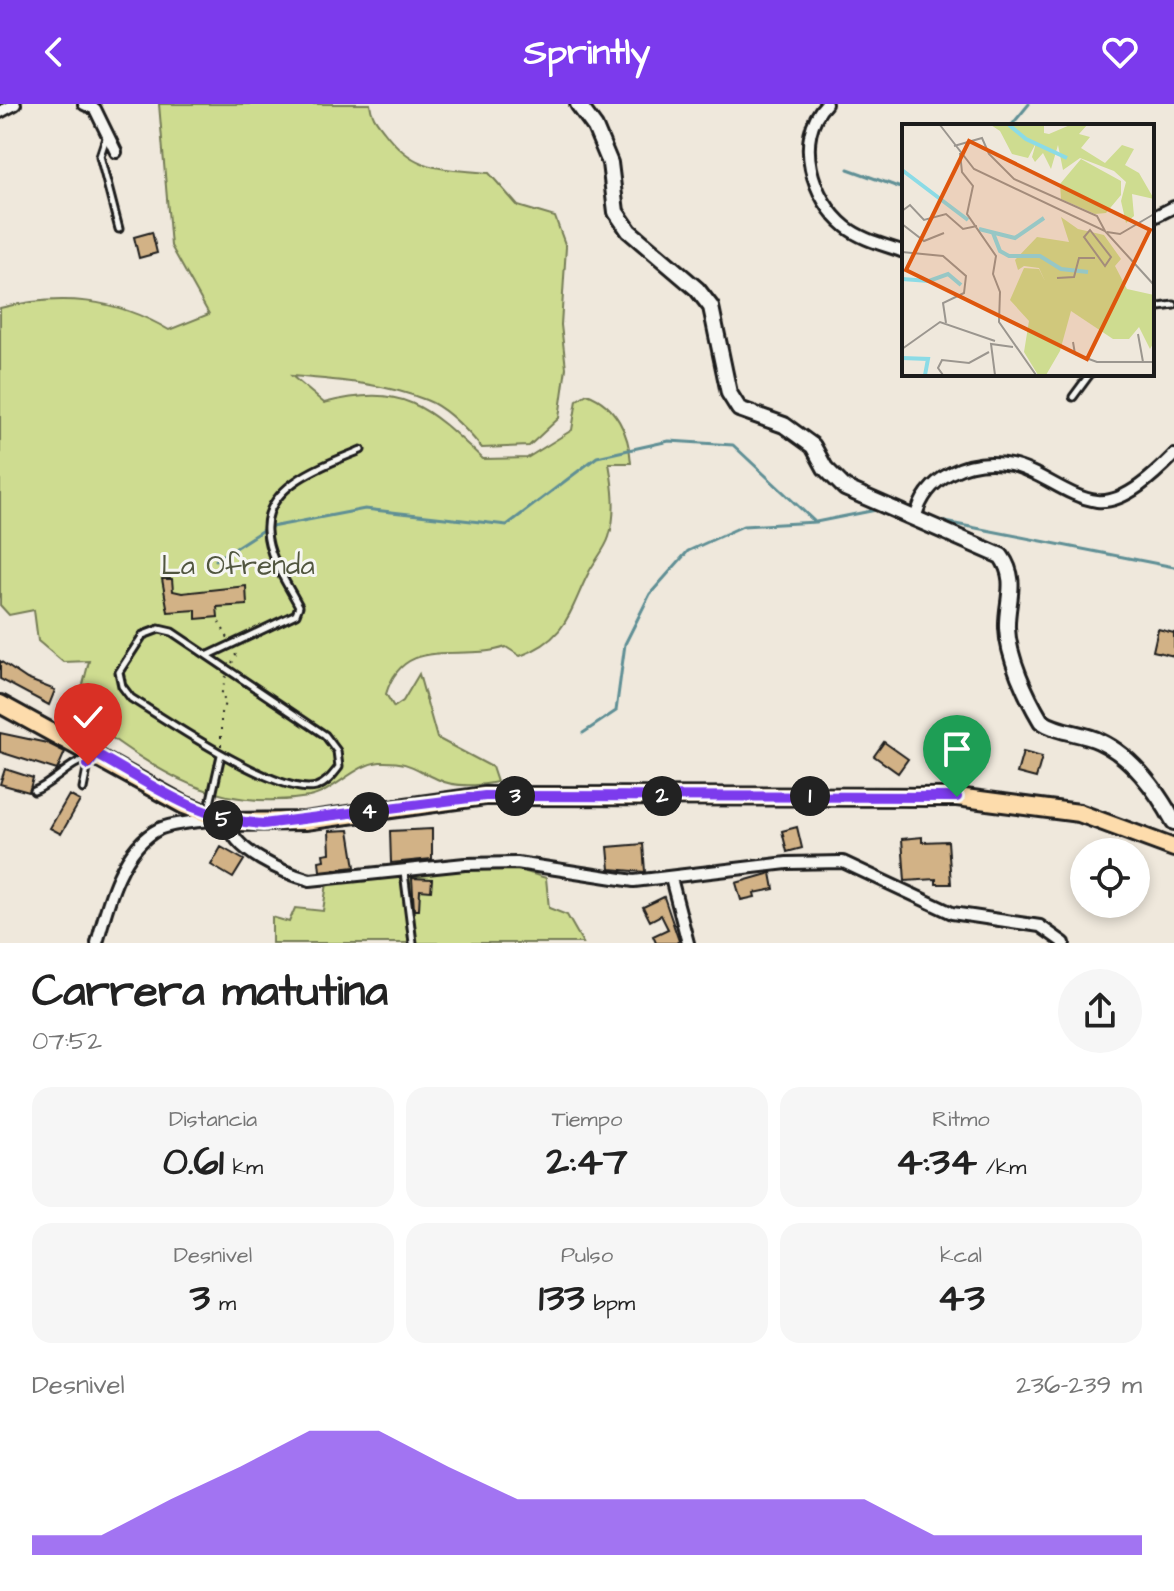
<!DOCTYPE html>
<html lang="es">
<meta charset="utf-8">
<style>
:root{--surface:#fff;--page:#f6f6f6;--text:#222;--muted:#767676;--accent:#7c3aed}
body{margin:0;font-family:"Architects Daughter",sans-serif;background:var(--page);color:var(--text);height:100vh;display:flex;flex-direction:column;font-size:30px;white-space:nowrap}
*{box-sizing:border-box;margin:0}
p{font-size:26px;color:var(--muted)}
.icon{flex:none;width:44px;height:44px;fill:none;stroke:currentColor;stroke-width:2;stroke-linecap:round;stroke-linejoin:round}
.map{position:relative;height:839px;overflow:hidden}
.panel{display:flex;flex-direction:column;background:var(--surface);flex:1}
.panel>*{flex:none}
.fabs{position:absolute;left:1070px;top:734px;display:grid;gap:16px}
.fabs a{display:grid;place-items:center;width:80px;height:80px;border-radius:50%;background:var(--surface);box-shadow:0 4px 12px #0003;font-size:40px}
.pin{position:absolute;display:grid;place-items:center;width:68px;height:68px;color:#fff;margin:-82px -34px;border-radius:50% 50% 50% 0;rotate:-45deg;box-shadow:0 0 8px #0007}
.pin .icon{rotate:45deg}
.km{position:absolute;width:40px;height:40px;margin:-20px;border-radius:50%;background:#222;color:#fff;font-size:22px;line-height:40px;text-align:center}
.round{display:grid;place-items:center;flex:none;width:84px;height:84px;border-radius:42px;background:var(--page)}
.head{display:flex;align-items:center;justify-content:space-between;height:136px;padding:0 32px}
h1{font-size:44px;font-weight:700;line-height:60px}
.metrics{display:grid;grid-template-columns:repeat(3,1fr);gap:12px;height:136px;padding:8px 32px}
.metrics div{display:grid;align-content:center;border-radius:20px;background:var(--page);text-align:center}
.metrics b{font-size:40px;font-weight:700}
.metrics small{font-size:22px;font-weight:400}
.metrics p{font-size:22px}
.chart{height:224px;padding:16px 32px}
.chart p{display:flex;justify-content:space-between}
.chart svg{width:100%;height:144px;margin-top:8px;fill:var(--accent);opacity:.7}
header{display:flex;justify-content:space-between;align-items:center;height:104px;padding:0 32px;background:var(--accent);color:#fff;font-size:36px;font-weight:700}
.map>svg:first-child{display:block}
.green{fill:#cedc90;stroke:#757c56;stroke-width:2}
.lines{fill:none;stroke-linecap:round;stroke-linejoin:round}
.stream{stroke:#5f8f95;stroke-width:3}
.building{fill:#d2b286;stroke:#1c1c1c;stroke-width:2}
.lane-casing{stroke:#1c1c1c;stroke-width:11}
.street-casing{stroke:#1c1c1c;stroke-width:16}
.secondary-casing{stroke:#1c1c1c;stroke-width:20}
.primary-casing{stroke:#1c1c1c;stroke-width:22}
.path{stroke:#1c1c1c;stroke-width:2;stroke-dasharray:2 6;stroke-linecap:butt}
.lane{stroke:#f6f6f2;stroke-width:5}
.street{stroke:#f6f6f2;stroke-width:10}
.secondary{stroke:#f6f6f2;stroke-width:14}
.primary{stroke:#fddcac;stroke-width:16}
.route-casing{stroke:#fff;stroke-width:16}
.route{stroke:#7c3aed;stroke-width:10}
.labels{text-anchor:middle;stroke-width:6;stroke-linejoin:round;paint-order:stroke}
.park-label{font-size:28px;fill:#51563f;stroke:#f6f6f2}
.inset-river{fill:none;stroke:#8bdbe6;stroke-width:4}
.inset-road{fill:none;stroke:#9b968f;stroke-width:2}
.view{fill:#de560d;fill-opacity:0.15;stroke:#de560d;stroke-width:4}
.inset-edge{fill:none;stroke:#1c1c1c;stroke-width:4}
</style>
<header><svg class="icon" aria-label="back" viewBox="0 0 24 24"><path d="M15 5l-7 7 7 7"/></svg>Sprintly<svg class="icon" aria-label="heart" viewBox="0 0 24 24"><path d="M12 20l-8-8c-3-5 5-10 8-4 3-6 11-1 8 4z"/></svg></header>
<div class="map">
<svg width="1174" height="839" viewBox="0 0 1174 839">
<rect width="100%" height="100%" fill="#efe8dc"/>
<filter id="ink" filterUnits="userSpaceOnUse"><feTurbulence type="fractalNoise" baseFrequency=".0125" numOctaves="2"/><feDisplacementMap in="SourceGraphic" scale="16" xChannelSelector="R" yChannelSelector="G"/><feConvolveMatrix kernelMatrix="1 2 1 2 8 2 1 2 1" color-interpolation-filters="sRGB"/></filter>
<g filter="url(#ink)">
<path class="green" d="M159 0H370C371 11 377 18 384 27 415 69 441 64 489 69L518 102 555 113 566 143 561 221 566 264 559 314 529 342 482 344C468 327 447 304 426 296 385 279 335 276 292 272L324 299C404 279 427 302 483 355L527 354 572 326 577 296 587 290C616 301 629 329 631 359H609C613 382 617 409 609 433 605 446 594 457 588 470 569 508 567 535 520 552L506 543C460 559 404 529 386 590L394 603 403 597 419 570 437 634 492 663 497 678C478 682 455 684 437 675 413 664 409 657 380 658 355 660 334 688 309 693 209 710 151 662 76 608L89 557 63 558 38 537 34 506 9 511 0 501V204C60 189 115 194 169 226L209 210 171 142Z
M525 761 526 768 546 774 549 804 567 811 583 839H272V813L289 818 295 804 323 807 327 779Z"/>
<g class="lines">
<path class="stream" d="M1011 22 1029 0
M848 65 904 85
M935 416 1174 463
M216 456 266 424 365 405 507 421 597 353 669 337 733 341 814 417
M583 629 616 607 625 540 650 490 688 447 743 422 816 418 881 405"/>
</g>
<path class="building" d="M152 128 157 149 139 154 134 133Z
M162 475H172L173 487 182 489 246 482 247 501 217 503 218 513 196 515V506L168 508Z
M1158 525 1174 529V552L1153 547Z
M0 557 27 575 55 586 49 601 0 575Z
M0 629 47 639 65 648 57 666 0 648Z
M884 638 908 655 898 669 874 652Z
M1023 648 1042 653 1036 674 1017 669Z
M5 665 33 674 29 688 0 680Z
M69 691 80 697 61 730 50 724Z
M797 723 802 744 787 748 782 727Z
M432 725V755L391 759 390 727Z
M349 726 355 763 320 767 319 757 324 756 323 750 330 749 329 727Z
M922 733V738L948 737 951 780H936V775L905 777 902 735Z
M643 740 645 768 610 765 608 743Z
M221 743 244 756 233 774 211 761Z
M771 769 774 785 754 789 755 793 741 796 736 779Z
M412 774 432 775 431 787 420 786 419 806H414Z
M664 793 679 837 676 839H656L653 832 668 825 661 811 650 817 643 803Z"/>
<g class="lines">
<defs>
<path id="lane" d="M107 31 100 52 119 125
M1152 204 1174 201
M1073 293 1090 270
M159 525 172 528 325 631 337 647 339 663C332 672 327 679 316 683 279 693 165 615 131 594L122 582 119 568 143 531Z
M209 551 296 510 299 502C287 479 268 453 267 427 264 380 328 360 361 346
M83 685 89 655
M34 687C53 680 72 656 89 655
M208 709 221 651
M404 768 413 839"/>
<path id="street" d="M84 0 95 5 116 48
M826 0C793 34 812 96 846 123 862 136 885 141 904 148
M0 8 15 0
M1152 114 1174 103
M915 416C924 372 969 353 1011 361 1040 367 1067 393 1097 397 1125 400 1156 369 1174 351
M229 718C231 747 285 769 310 776L465 760 517 759 634 777 787 759 843 758 952 809 1040 822 1064 839
M671 774 688 839
M97 839C107 802 121 744 159 725 175 718 197 718 215 715"/>
<path id="secondary" d="M578 0 595 23 610 59 616 108 629 127 697 185 711 203 729 289 739 305 784 321 813 342 825 364 845 384 1001 452C1019 477 1006 497 1007 524 1008 553 1026 592 1041 617 1058 629 1080 628 1099 637 1132 652 1157 687 1174 718"/>
<path id="primary" d="M0 600 184 701 229 718 305 717 485 692 957 693 1079 709 1174 744"/>
</defs>
<use href="#lane" class="lane-casing"/>
<use href="#street" class="street-casing"/>
<use href="#secondary" class="secondary-casing"/>
<use href="#primary" class="primary-casing"/>
<path class="path" d="M219 518 228 534
M232 559 236 552 234 547
M221 642V609L226 597 221 592 226 572"/>
<use href="#lane" class="lane"/>
<use href="#street" class="street"/>
<use href="#secondary" class="secondary"/>
<use href="#primary" class="primary"/>
</g>
</g>
<g class="lines" filter="url(#ink)">
<defs>
<path id="route" d="M88 661 96 650C153 681 197 716 263 720L485 692 957 693"/>
</defs>
<use href="#route" class="route-casing"/>
<use href="#route" class="route"/>
</g>
<g class="labels">
<g class="park-label">
<text x="238" y="470">La Ofrenda</text>
</g>
</g>
<g transform="translate(902 20)">
<rect width="252" height="252" fill="#efe8dc"/>
<path d="M89 1H142V9L147 10 168 1H185L177 10 188 13 179 24 203 39 220 21 232 25 223 41 237 49 252 75 230 70 232 92 224 99 219 77 224 58 212 47 178 34 161 46 156 21 149 45 141 29 133 38 130 33 134 19 126 34 110 30 98 7ZM179 35 219 57V71L204 89 193 90 159 75 158 60ZM159 93 176 105 202 111 219 135 213 142 225 165 252 171V218L248 225 237 203 227 215H211L169 187 158 227 144 251H136L122 228 127 197 108 176 122 144 137 145 143 157 137 144 122 142 116 146 113 136 135 113 167 118Z" fill="#cedc90"/>
<path class="inset-river" d="M107 1 124 15 165 34M0 46 66 96M77 105 113 114 142 94M91 109 98 127 107 132H138L159 145 186 148M0 155 27 157 46 150 59 161M0 234 26 235 23 251"/>
<path class="inset-road" d="M38 1 72 45 203 107 252 161M52 22 80 14 87 30 112 55 195 92 203 107M58 29 60 48 71 62 65 90 94 132 91 150 98 168 97 198 134 251M0 87 8 81 22 96 44 90 61 105 75 102M0 100 22 117 42 109M188 106 209 133 203 142 182 113ZM205 108 218 110 252 90M0 128 41 132 64 152 62 169 41 179 44 199M155 154 172 153 177 134H193M236 210 241 238M171 218 173 230 195 238H252M0 225 38 198 93 217M41 251 36 244 40 236 67 239 87 228M93 251 89 220 111 223"/>
<path class="view" d="M67 17 248 106 185 235 4 146Z"/>
<rect width="252" height="252" class="inset-edge"/>
</g>
</svg>
<div class="fabs">
<a><svg class="icon" aria-label="locate" viewBox="0 0 24 24"><circle cx="12" cy="12" r="6"/><path d="M12 2v4M12 18v4M2 12h4M18 12h4"/></svg></a>
</div>
<div class="pin" style="left:957px;top:693px;background:#1e9e55"><svg class="icon" aria-label="arrive" viewBox="0 0 24 24"><path d="M6 21V4h12l-3 4 3 4H6"/></svg></div>
<div class="pin" style="left:88px;top:661px;background:#d93025"><svg class="icon" aria-label="check" viewBox="0 0 24 24"><path d="M5 12l5 5 9-10"/></svg></div>
<b class="km" style="left:810px;top:692px">1</b>
<b class="km" style="left:662px;top:692px">2</b>
<b class="km" style="left:515px;top:692px">3</b>
<b class="km" style="left:369px;top:708px">4</b>
<b class="km" style="left:223px;top:716px">5</b>
</div>
<section class="panel">
<div class="head"><div><h1>Carrera matutina</h1><p>07:52</p></div><a class="round"><svg class="icon" aria-label="share" viewBox="0 0 24 24"><path d="M12 15V3M7 8l5-5 5 5M5 13v7h14v-7"/></svg></a></div>
<div class="metrics">
<div><p>Distancia</p><b>0.61<small> km</small></b></div>
<div><p>Tiempo</p><b>2:47</b></div>
<div><p>Ritmo</p><b>4:34<small> /km</small></b></div>
</div>
<div class="metrics">
<div><p>Desnivel</p><b>3<small> m</small></b></div>
<div><p>Pulso</p><b>133<small> bpm</small></b></div>
<div><p>kcal</p><b>43</b></div>
</div>
<div class="chart"><p><span>Desnivel</span>236–239 m</p>
<svg viewBox="0 0 160 44" preserveAspectRatio="none"><path d="M0 44V38L10 38L20 27L30 17L40 6L50 6L60 17L70 27L80 27L90 27L100 27L110 27L120 27L130 38L140 38L150 38L160 38V44z"/></svg>
</div>
</section>
